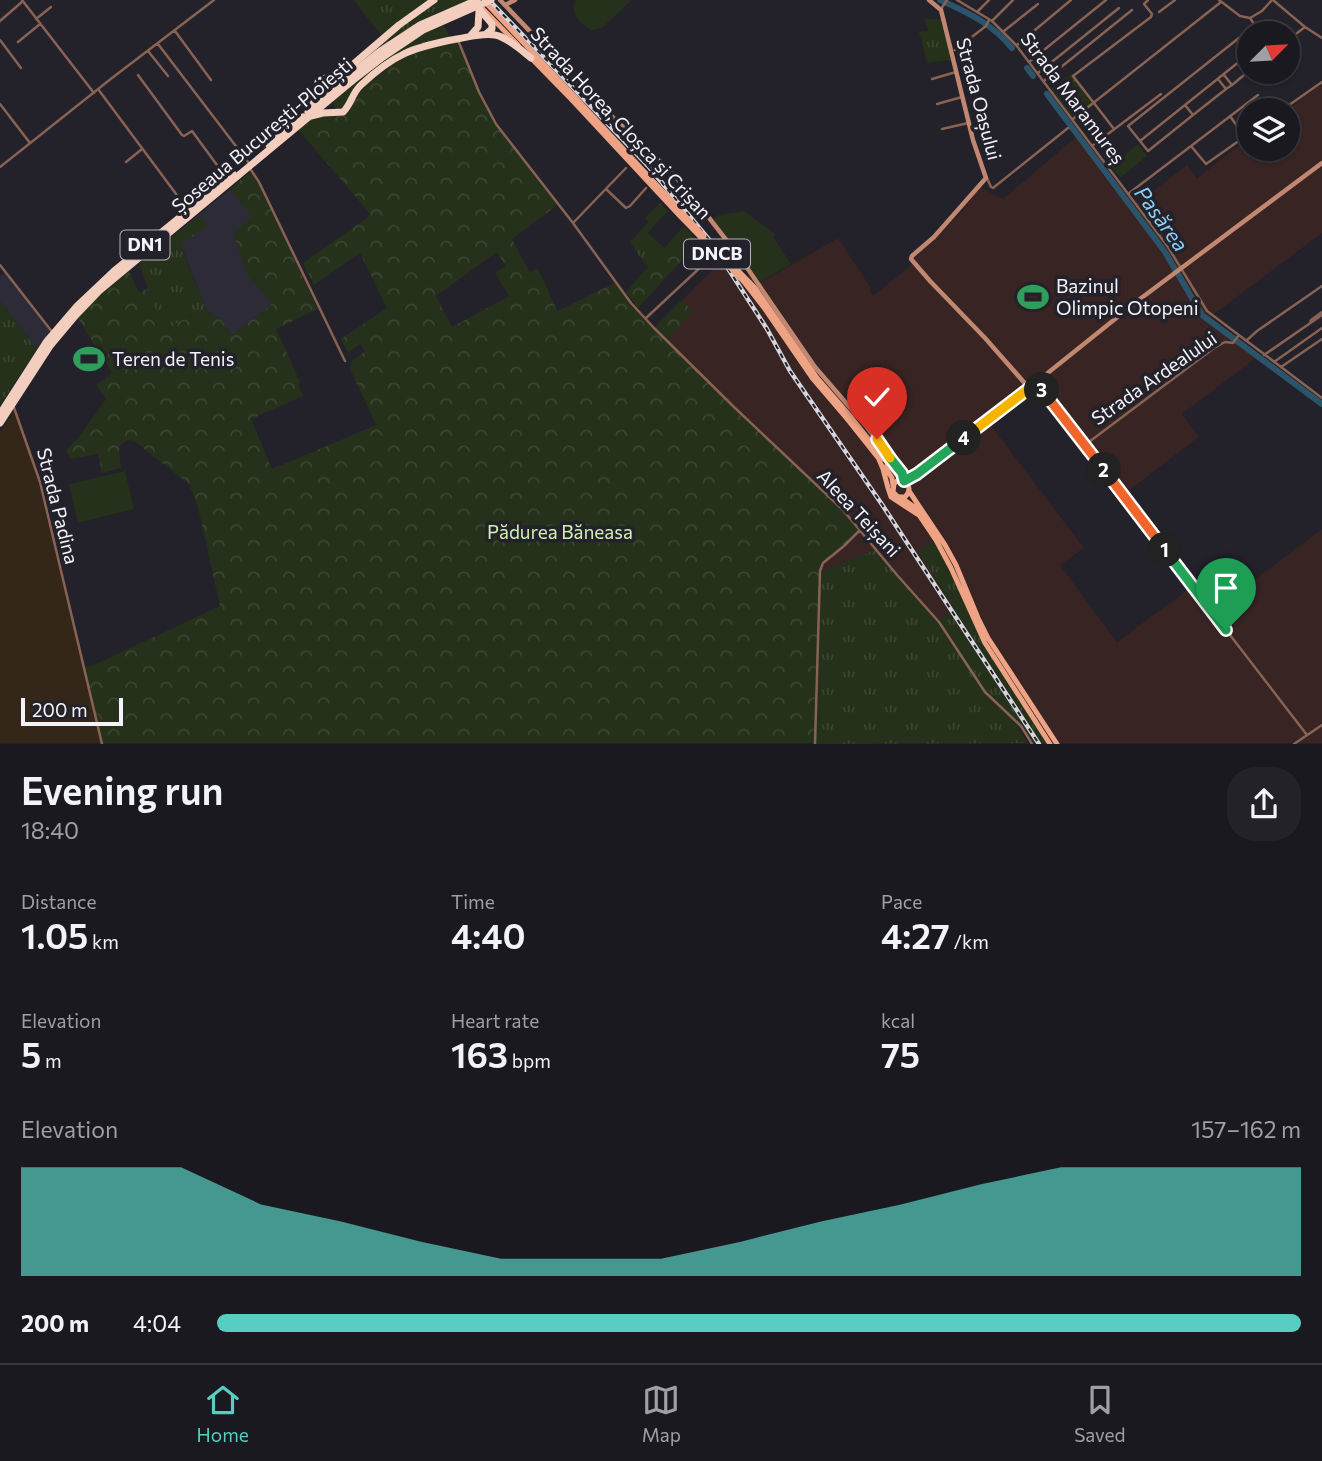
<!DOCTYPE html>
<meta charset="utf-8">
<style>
:root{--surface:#1a191f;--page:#232228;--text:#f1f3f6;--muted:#9fa0a4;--line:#38383d;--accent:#57cec1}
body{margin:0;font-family:Commissioner,sans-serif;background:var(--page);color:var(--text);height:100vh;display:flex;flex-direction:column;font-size:26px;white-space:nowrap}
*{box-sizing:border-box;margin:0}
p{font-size:23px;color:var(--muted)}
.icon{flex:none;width:38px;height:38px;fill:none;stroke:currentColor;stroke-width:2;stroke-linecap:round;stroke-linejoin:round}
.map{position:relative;height:744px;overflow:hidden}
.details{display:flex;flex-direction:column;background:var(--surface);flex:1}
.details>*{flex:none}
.needle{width:46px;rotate:66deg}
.buttons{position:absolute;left:1237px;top:21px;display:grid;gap:14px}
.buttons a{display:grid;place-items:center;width:63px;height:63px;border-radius:50%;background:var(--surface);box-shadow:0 2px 5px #0004,0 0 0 2px var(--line);font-size:35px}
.scale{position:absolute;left:21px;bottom:18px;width:102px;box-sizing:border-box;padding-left:7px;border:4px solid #f4f3f9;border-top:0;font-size:19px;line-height:24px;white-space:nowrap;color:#f4f3f9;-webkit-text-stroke:5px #232129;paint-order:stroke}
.pin{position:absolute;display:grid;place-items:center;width:60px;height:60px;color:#fff;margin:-72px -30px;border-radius:50% 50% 50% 0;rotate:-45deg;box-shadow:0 0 7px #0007}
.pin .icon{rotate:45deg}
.km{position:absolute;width:35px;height:35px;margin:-18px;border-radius:50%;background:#222;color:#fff;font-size:19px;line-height:35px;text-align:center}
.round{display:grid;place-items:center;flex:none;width:74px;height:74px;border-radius:28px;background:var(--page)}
.summary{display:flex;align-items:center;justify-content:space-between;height:119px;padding:0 21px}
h1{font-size:38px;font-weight:600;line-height:52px}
.stats{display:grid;grid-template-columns:repeat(3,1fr);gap:10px;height:119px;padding:7px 21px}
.stats div{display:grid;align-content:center}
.stats b{font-size:35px;font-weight:600}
.stats small{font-size:19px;font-weight:400}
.stats p{font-size:19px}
.chart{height:196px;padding:14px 21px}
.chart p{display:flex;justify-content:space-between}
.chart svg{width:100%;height:126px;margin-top:7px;fill:var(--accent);opacity:.7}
ul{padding:0 21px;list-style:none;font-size:23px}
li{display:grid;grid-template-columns:112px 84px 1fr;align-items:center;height:52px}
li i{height:18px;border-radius:9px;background:var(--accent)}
.dock{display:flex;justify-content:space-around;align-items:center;height:98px;border-top:2px solid var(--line);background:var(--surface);font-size:19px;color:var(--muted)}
.dock a{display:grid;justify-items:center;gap:4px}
.dock .selected{color:var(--accent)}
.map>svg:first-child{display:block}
.built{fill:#2e2b38}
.industrial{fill:#372423}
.education{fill:#342719}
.grass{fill:url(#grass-tufts)}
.forest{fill:url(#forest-crowns);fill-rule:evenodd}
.park{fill:url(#park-dots)}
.garden{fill:#25311b}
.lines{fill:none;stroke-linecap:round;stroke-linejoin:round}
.river{stroke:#2b5369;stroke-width:6}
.street{stroke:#886354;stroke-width:2.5}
.secondary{stroke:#c28770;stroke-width:4.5}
.primary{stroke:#efa385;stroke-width:5}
.highway{stroke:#f3cdbe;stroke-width:7}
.rail-casing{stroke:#d6d5db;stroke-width:4.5}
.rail{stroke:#232129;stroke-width:2;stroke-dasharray:5;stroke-linecap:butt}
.primary-bridge{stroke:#efa385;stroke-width:5}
.highway-bridge{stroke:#f3cdbe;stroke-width:7}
.split-1-casing{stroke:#fff;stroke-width:14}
.split-2-casing{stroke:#fff;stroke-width:14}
.split-3-casing{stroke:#fff;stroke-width:14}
.split-4-casing{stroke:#fff;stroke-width:14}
.split-5-casing{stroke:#fff;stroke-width:14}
.split-6-casing{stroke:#fff;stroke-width:14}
.split-1{stroke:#22a559;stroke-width:9}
.split-2{stroke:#f0652b;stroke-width:9}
.split-3{stroke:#f0652b;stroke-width:9}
.split-4{stroke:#f5b400;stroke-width:9}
.split-5{stroke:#22a559;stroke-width:9}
.split-6{stroke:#f5b400;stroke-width:9}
.labels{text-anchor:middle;stroke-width:7;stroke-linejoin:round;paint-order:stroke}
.shield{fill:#232129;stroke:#b5b4bb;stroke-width:2}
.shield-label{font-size:18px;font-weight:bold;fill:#f4f3f9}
.street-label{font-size:19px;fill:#f4f3f9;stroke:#232129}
.poi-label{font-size:19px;fill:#f4f3f9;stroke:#232129;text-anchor:start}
.park-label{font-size:19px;fill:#cff1b3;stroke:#232129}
.water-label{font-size:21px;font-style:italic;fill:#8bcff7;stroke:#232129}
</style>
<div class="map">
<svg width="1322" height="744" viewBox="0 0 1322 744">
<defs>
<pattern id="grass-tufts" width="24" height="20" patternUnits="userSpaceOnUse" patternTransform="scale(1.75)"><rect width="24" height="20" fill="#25311b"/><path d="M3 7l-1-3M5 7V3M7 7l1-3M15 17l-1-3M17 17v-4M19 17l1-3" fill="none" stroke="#3a4532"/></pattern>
<pattern id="forest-crowns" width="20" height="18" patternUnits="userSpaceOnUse" patternTransform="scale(1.75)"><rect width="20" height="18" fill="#25311b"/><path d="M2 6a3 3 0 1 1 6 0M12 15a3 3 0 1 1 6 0" fill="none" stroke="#3a4532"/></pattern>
<pattern id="park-dots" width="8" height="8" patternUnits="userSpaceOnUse" patternTransform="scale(1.75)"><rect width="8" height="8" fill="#25311b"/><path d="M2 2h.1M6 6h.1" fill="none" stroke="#3a4532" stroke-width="1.8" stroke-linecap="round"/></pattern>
</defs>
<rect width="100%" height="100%" fill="#232129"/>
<path class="built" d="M230 189 253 217 246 272 272 304 233 335 220 319 207 311 176 233Z
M5 272 50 331 37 349 0 301V276Z"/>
<path class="industrial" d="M1322 83V233L1210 317 1260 355 1182 414 1199 437 1120 497 1034 388 990 424 1084 548 1060 565 1117 642 1190 588 1209 614 1322 529V743H1050L917 551 954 608 939 622 876 551 849 560 820 573 654 328 713 269 727 264 755 280 761 282 838 238 871 288 869 290 873 296 909 267 915 257 933 241 963 210 980 187 1003 199 1082 132 1136 204 1187 165 1197 178 1249 138 1250 149H1288V110H1287Z"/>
<path class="education" d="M17 411 34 463 102 743H0V433L13 413Z"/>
<path class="grass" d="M354 0H469L342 82 325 89 321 85 322 79 337 76 383 38Z
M925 19H940L951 60 927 63 919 32 928 31Z
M441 21 451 39 343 110 335 108 334 101 346 86Z
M660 203 668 211 647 233 665 248 648 267 644 263 630 242 649 222 645 218Z
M197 218 200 217C204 219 208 224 207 229L204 228 187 241 185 239 183 241 185 244 181 247 207 311C190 315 177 321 164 334L139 263 176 233Z
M0 301 37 349 0 405Z
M936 540 975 623 1050 743H1032L1020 727 1018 728 1028 743 815 744 820 573 849 560 876 550 939 621 954 608 917 551Z"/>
<path class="forest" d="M458 39 490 115 559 204 512 239 530 272 538 268 557 311 617 282 631 303 654 328 682 300 693 312 666 340 843 510 860 530 823 563 820 571 815 743H102L83 668 96 664 220 606 198 507 189 484 134 441 128 440 120 445 119 452 121 468 102 473 98 454 71 459 66 451 79 437 106 399 96 385 112 373 76 315 127 267 139 292 148 289 165 333C177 321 190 315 207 311L220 319 233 335 272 304 246 273 233 233 252 217 230 189 250 172 258 183 318 309 276 329 300 382 298 384 303 396 251 419 272 469 376 425 350 369 352 361 365 351 360 344 348 353 341 339 387 308 360 253 314 285 303 263 371 215 297 128 310 116 339 113 351 99 393 60ZM497 252 506 266 495 273 509 296 452 327 436 296Z
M684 226 699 242 638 308 626 292Z"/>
<path class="park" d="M1071 74 1094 103 1073 119 1050 90Z"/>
<path class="garden" d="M575 0H632L602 28 592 30C579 24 571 15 575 0Z
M1138 144 1147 156 1120 178 1111 166Z
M744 211 775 234 773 237 791 264 760 282 713 219 719 215Z
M125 471 134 509 78 523 69 484Z"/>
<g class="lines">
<path class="river" d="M940 0C969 13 991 23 1012 48
M1027 68 1033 76
M1047 94 1165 252 1202 315 1322 404"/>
<path class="street" d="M22 0 94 93
M957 0 992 21 1016 45 1168 247 1207 311 1322 398
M1219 0 1240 16 1250 18 1262 11 1272 0
M1273 0 1305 27 1322 38
M941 9 947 0
M977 12 989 0
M1159 12 1175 0
M1250 18 1260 33
M36 19 51 7
M0 21 23 1
M992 21 1013 0
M175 31 211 80
M1004 31 1038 4
M0 40 21 68
M458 40 479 92 496 124 573 223 631 303 654 328 735 408 843 510 897 575 939 622 985 692 1021 726 1032 744
M1288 40 1305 27
M18 42 40 24
M158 44 248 162
M1017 45 1071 0
M955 50 986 26 989 20
M148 51 168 76
M1029 62 1106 0
M1038 73 1119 8
M138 75 182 135 184 136 192 131 225 176
M1224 75 1232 85 1250 70
M932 79 956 72
M1218 79 1226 89 1232 85
M1045 80 1132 10
M98 89 188 210
M0 104 30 143
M937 104 962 97
M1185 105 1193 115 1226 89
M1282 110 1322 82
M1193 115 1148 151 1128 126 1254 26
M1230 116 1244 136
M1073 119 1221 2
M942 129 968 123
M1114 129 1073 76 1151 17 1152 14 1144 4 1148 0
M1140 141 1250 53
M1092 146 1161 94
M1191 146 1206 164 1250 133
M126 162 142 149
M0 167 112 78 214 0
M249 167 259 182 345 361
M987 178 991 187 993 188 1068 128
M606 189 626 208 630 206 646 188
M1128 194 1258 95
M573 223 626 168
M0 265 53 333
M646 318 705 263
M1310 323 1311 320 1322 312
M1246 341 1257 331 1322 286
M1264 355 1322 315
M1274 362 1322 328
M1281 367 1322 339
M1036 383 1307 735
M13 405 40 482 102 744
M1085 445 1214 348 1225 342 1233 343 1239 335
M815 744 820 571 823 563 844 546 860 530
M1294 744 1322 725"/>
<path class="secondary" d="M500 0 608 113 672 173 689 192 741 259 815 367 866 426 900 471 904 481 917 475 1029 388 1140 299 1322 163
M929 0 941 10 973 140 986 178 934 237 912 256 911 259 930 281 985 338 1029 388
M505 5 515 0"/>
<path class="primary" d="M485 2 575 97
M483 9 518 45
M530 57 572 100
M851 417 897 475C904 481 915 487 905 497H898L893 492 894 484 897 481H904
M848 420 879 459
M878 457 883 469 888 488 891 497 917 514
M885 467 892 478 893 486
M909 491 945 545 956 565 978 618 988 638 1057 744
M900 497 913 506 936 540 951 568 985 643 1050 744"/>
<path class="highway" d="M475 4 492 24V29L486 34
M471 35 478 27 479 11
M322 79 343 73 399 25 434 0
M317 104 348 77
M308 112 317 97 318 82 322 79
M311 116 323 113 343 112C351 105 352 93 361 85 394 54 413 47 457 39 469 37 482 33 495 35 507 37 521 50 531 58
M269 145 303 117
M0 414 47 341 77 306 114 271 233 174
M0 423 50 346 76 315 99 291 352 81"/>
<defs>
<path id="rail" d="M489 0 649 167 711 242 767 329 790 371 881 503 1039 744"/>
</defs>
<use href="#rail" class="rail-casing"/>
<use href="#rail" class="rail"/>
<path class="primary-bridge" d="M575 97 704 236
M572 100 679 215 744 282 765 309 813 379 848 420
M723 255 755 288 817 378 851 417"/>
<path class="highway-bridge" d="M348 77 379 52 420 25 477 0
M352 81 383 57 423 30 491 0"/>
</g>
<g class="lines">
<defs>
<path id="split-1" d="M1165 550 1226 630"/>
<path id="split-2" d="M1104 470 1165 550"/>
<path id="split-3" d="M1042 390 1104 470"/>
<path id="split-4" d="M964 438 1036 383 1042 390"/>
<path id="split-5" d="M890 458 902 473 904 481 917 474 964 438"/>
<path id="split-6" d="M877 439 890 458"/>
</defs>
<use href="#split-1" class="split-1-casing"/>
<use href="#split-2" class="split-2-casing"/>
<use href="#split-3" class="split-3-casing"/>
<use href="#split-4" class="split-4-casing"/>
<use href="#split-5" class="split-5-casing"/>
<use href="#split-6" class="split-6-casing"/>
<use href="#split-1" class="split-1"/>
<use href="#split-2" class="split-2"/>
<use href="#split-3" class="split-3"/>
<use href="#split-4" class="split-4"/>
<use href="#split-5" class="split-5"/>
<use href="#split-6" class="split-6"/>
</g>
<defs>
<symbol id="stadium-bare" viewBox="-9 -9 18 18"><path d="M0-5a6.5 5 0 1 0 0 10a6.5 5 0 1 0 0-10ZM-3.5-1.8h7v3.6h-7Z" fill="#2e9e5b" stroke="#232129" stroke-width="2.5" paint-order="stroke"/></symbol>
</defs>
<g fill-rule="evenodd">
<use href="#stadium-bare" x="1011" y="275" width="44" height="44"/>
<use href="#stadium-bare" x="67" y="337" width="44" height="44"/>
</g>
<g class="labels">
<g class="shield">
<rect x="120.5" y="230.5" width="49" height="29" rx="5"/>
<rect x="684" y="239.5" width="66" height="29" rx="5"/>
</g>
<g class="shield-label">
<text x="145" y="251">DN1</text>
<text x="717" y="260">DNCB</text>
</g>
<g class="street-label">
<text transform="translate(1073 98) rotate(53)" y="7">Strada Maramureș</text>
<text transform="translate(979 99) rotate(75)" y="7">Strada Oașului</text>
<text transform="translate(621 123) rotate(47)" y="7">Strada Horea, Cloșca și Crișan</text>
<text transform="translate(262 135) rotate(-40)" y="7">Șoseaua București-Ploiești</text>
<text transform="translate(1154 378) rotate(-35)" y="7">Strada Ardealului</text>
<text transform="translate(58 506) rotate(76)" y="7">Strada Padina</text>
<text transform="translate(859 513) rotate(47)" y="7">Aleea Teișani</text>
</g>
<g class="poi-label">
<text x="1056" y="293">Bazinul<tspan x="1056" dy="22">Olimpic Otopeni</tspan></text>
<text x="112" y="366">Teren de Tenis</text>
</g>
<g class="park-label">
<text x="560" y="539">Pădurea Băneasa</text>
</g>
<g class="water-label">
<text transform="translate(1161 219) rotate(54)" y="7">Pasărea</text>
</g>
</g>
</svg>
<div class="buttons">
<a><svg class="needle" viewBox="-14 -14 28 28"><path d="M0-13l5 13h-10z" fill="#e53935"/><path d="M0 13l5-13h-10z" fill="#9fa0a4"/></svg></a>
<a><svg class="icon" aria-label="layers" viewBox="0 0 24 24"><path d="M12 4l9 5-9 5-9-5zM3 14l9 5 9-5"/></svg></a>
</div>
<div class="scale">200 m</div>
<div class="pin" style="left:1226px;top:630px;background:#1e9e55"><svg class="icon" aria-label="arrive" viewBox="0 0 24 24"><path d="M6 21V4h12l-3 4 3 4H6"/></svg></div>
<div class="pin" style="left:877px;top:439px;background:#d93025"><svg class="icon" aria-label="check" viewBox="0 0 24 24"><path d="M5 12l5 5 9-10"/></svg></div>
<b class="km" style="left:1165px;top:550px">1</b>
<b class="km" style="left:1104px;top:470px">2</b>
<b class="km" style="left:1042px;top:390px">3</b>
<b class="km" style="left:964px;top:438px">4</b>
</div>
<section class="details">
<div class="summary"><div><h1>Evening run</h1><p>18:40</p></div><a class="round"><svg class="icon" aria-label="share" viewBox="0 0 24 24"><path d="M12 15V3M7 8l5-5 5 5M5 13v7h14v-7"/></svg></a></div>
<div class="stats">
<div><p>Distance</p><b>1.05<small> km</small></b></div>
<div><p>Time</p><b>4:40</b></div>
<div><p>Pace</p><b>4:27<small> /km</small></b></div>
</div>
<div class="stats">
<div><p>Elevation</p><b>5<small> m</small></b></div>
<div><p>Heart rate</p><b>163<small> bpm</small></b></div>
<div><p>kcal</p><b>75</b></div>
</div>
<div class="chart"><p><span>Elevation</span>157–162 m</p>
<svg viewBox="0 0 160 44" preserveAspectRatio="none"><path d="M0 44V6L10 6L20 6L30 19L40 25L50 32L60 38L70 38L80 38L90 32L100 25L110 19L120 12L130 6L140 6L150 6L160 6V44z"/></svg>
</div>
<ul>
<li><b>200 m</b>4:04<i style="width:100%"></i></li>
</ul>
</section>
<nav class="dock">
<a class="selected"><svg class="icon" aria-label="home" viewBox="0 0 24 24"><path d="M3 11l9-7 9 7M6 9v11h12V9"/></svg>Home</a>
<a><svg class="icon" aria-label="map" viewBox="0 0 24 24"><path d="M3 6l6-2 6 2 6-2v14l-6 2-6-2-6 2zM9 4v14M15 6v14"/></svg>Map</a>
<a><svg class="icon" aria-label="saved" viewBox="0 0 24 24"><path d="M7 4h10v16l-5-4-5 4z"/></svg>Saved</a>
</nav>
